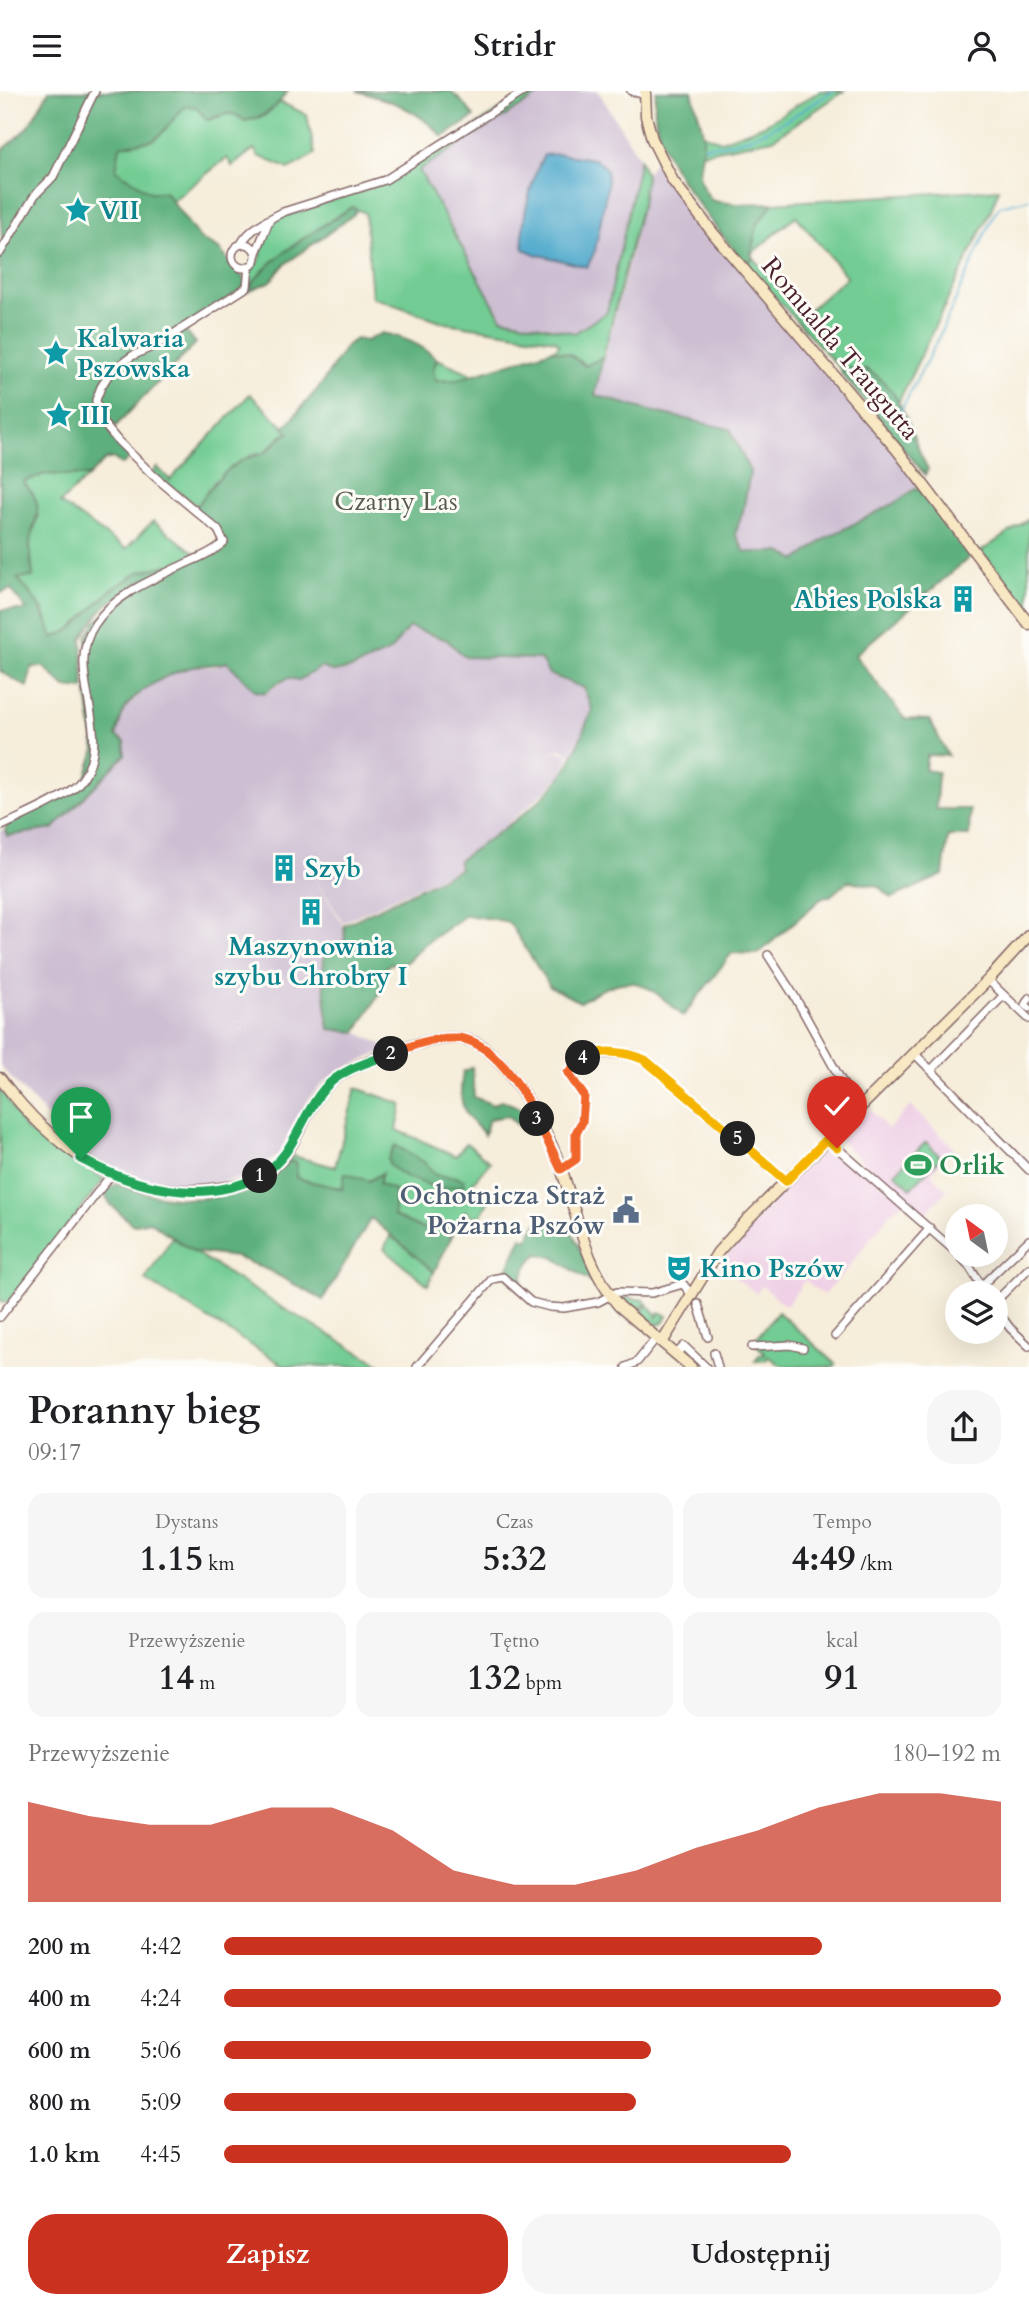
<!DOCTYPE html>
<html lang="pl">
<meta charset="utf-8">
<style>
:root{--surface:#fff;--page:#f6f6f6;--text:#202124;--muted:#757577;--accent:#c8321e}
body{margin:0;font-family:Cardo,serif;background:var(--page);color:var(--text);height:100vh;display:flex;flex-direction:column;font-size:26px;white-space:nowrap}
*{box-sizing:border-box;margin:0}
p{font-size:23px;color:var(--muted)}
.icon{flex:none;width:38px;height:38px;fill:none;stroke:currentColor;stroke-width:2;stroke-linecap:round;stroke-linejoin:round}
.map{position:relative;height:1276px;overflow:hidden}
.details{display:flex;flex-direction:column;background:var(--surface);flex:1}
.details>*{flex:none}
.needle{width:46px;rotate:327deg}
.controls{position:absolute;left:945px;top:1113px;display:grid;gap:14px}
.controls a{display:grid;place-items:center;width:63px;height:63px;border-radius:50%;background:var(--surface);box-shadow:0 7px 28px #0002;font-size:35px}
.pin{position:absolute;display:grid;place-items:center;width:60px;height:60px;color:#fff;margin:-72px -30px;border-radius:50% 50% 50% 0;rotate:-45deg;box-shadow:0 0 7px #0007}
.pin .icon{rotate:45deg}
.km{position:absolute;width:35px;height:35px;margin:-18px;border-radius:50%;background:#222;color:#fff;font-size:19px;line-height:35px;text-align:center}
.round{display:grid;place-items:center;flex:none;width:74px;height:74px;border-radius:28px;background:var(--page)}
.summary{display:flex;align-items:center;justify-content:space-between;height:119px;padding:0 28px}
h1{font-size:38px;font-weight:700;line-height:52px}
.stats{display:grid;grid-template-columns:repeat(3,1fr);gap:10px;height:119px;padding:7px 28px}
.stats div{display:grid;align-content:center;border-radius:18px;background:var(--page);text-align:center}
.stats b{font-size:35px;font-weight:700}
.stats small{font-size:19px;font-weight:400}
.stats p{font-size:19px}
.chart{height:196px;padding:14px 28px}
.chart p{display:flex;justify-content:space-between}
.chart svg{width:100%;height:126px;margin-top:7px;fill:var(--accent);opacity:.7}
.cta{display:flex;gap:14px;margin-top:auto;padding:14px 28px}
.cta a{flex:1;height:80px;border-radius:28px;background:var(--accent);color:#fff;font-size:28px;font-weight:700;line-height:80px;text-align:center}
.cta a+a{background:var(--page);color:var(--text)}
ul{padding:0 28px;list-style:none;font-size:23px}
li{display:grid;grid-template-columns:112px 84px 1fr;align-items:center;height:52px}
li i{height:18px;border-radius:9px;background:var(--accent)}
header{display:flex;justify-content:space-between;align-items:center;height:91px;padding:0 28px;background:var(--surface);font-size:32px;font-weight:700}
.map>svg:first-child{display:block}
.built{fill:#efd0e6}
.industrial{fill:#cdbed2}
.green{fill:#72cc93;stroke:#5e765f;stroke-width:2}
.forest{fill:#5db07d;stroke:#546854;stroke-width:2}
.water{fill:#4da8cb;stroke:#4c647b;stroke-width:2}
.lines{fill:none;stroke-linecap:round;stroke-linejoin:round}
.stream{stroke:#4da8cb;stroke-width:2}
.street-casing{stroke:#866768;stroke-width:10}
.secondary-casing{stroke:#866768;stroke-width:13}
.street{stroke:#fff;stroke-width:7}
.secondary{stroke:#f8e8c3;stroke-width:10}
.split-1-casing{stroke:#fff;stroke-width:14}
.split-2-casing{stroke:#fff;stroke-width:14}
.split-3-casing{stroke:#fff;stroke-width:14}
.split-4-casing{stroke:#fff;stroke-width:14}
.split-5-casing{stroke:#fff;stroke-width:14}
.split-6-casing{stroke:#fff;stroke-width:14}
.split-1{stroke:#22a559;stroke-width:9}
.split-2{stroke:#22a559;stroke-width:9}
.split-3{stroke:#f0652b;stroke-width:9}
.split-4{stroke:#f0652b;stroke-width:9}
.split-5{stroke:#f5b400;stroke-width:9}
.split-6{stroke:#f5b400;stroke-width:9}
.labels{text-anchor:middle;stroke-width:6;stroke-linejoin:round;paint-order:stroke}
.culture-label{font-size:26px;font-weight:bold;fill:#0d838f;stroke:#fdfcf7;text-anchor:start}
.street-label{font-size:26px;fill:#4a1f2b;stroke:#fdfcf7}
.park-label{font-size:26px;fill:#585c4f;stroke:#fdfcf7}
.leisure-label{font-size:26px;font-weight:bold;fill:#27864d;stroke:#fdfcf7;text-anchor:start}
.service-label{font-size:26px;font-weight:bold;fill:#4e5e75;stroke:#fdfcf7;text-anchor:end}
</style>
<header><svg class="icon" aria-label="menu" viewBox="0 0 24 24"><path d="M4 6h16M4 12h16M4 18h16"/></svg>Stridr<svg class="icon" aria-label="person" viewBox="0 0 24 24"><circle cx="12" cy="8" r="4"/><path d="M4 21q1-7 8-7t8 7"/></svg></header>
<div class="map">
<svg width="1029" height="1276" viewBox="0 0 1029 1276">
<rect width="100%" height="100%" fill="#fdfcf7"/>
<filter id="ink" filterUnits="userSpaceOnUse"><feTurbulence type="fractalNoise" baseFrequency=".0143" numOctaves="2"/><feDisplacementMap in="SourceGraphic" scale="14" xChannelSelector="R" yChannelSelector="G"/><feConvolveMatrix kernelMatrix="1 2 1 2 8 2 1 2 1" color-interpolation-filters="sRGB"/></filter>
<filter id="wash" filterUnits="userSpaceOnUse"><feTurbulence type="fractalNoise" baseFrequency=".00686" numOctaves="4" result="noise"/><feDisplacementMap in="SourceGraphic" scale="28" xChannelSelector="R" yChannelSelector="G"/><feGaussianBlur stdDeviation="1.57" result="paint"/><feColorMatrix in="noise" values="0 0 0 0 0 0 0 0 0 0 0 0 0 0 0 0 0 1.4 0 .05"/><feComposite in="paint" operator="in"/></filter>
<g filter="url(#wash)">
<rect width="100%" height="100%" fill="#f6edda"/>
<path class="built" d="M911 1015 954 1057 931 1082 947 1099 923 1125 903 1112 891 1121 845 1181 823 1204 805 1189 786 1215 762 1195 756 1202 719 1174 783 1098 827 1055 842 1061 894 1103 840 1049 870 1018 888 1038Z"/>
<path class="industrial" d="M545 0H598L640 68 607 221 575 242 501 227 419 79Z
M658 63 673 90 922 391 893 413 826 447 797 469 780 461H745L735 443 743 420 730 338 650 320 595 304 634 150 646 84Z
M409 537 446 550 465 566 540 568 569 592 584 597 592 619 572 664 561 658 545 664 559 660 570 665 563 681 549 697 500 739 456 770 459 777 343 831 303 770 342 832 345 849 324 864 329 938 356 941 390 957 338 981 324 991 309 1007 278 1064 248 1086 198 1095 143 1090 101 1074 74 1054 0 975V740L5 738 7 745 53 737 116 645 125 618 142 601 167 584 191 576H213L227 571 256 599 265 603 288 587 299 589 322 577 334 582 353 578 391 560Z"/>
<path class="green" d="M529 0H545L419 79 501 227 575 242 607 221 640 68 646 84 642 112 603 266 587 275 569 263 552 259 558 256 559 253 555 249 446 232 372 206 365 122 352 116 279 165 248 198 252 178 260 168 266 140 275 128 388 91Z
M820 0H844L773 48 702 62 703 43 721 50 764 34Z
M280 11 307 24 315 63 289 78 258 65 254 58 232 75 227 67 172 110 165 101H150L115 79 120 54 153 49 185 15H196L207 29C225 25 229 17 245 30L264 25Z
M999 98 991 119 898 312 886 294 867 278 841 279 745 173 753 167 803 224 847 186 796 125 751 163 757 134 773 112Z
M437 268 474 284 456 289 435 290 433 279Z
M250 303 290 342 283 344 264 362 252 364 215 390 197 415 153 381 157 376 170 389Z
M45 383 89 385 60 412 126 458 153 430 196 463 200 462 167 478 168 474 139 481 111 499 72 538 53 547 44 521 17 486H33L30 453 38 424 22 391Z
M1029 428V520L994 475 980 461Z
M0 997 26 1039 104 1088 9 1211 0 1210Z
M356 997 402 1013 397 1039 456 1065 466 1052 490 1071 470 1095 490 1107 479 1128 465 1120 451 1147 448 1135 436 1133 423 1138 394 1125V1099L379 1093 381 1083C347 1104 332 1096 295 1087L286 1073 292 1065 335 1076Z
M926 1051 941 1066 911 1097 895 1082Z
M390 1145 418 1165 434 1181 428 1194 384 1158Z
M172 1147 278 1214 383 1275H285L145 1189Z
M620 1206 644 1209 646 1212 642 1217 638 1215 637 1218 643 1221 647 1213 657 1223 656 1227 660 1221 667 1225 663 1232 658 1234 628 1214Z
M778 1221 836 1273 834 1276 782 1275 768 1265 767 1269 755 1270 759 1264H764V1261L753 1251Z"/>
<path class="forest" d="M49 0H288C275 18 266 25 245 30 229 17 225 24 207 29L196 16 185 15 162 42 153 49 120 55 116 79 150 101H165L200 148 219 158 245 189 244 196 184 239 196 252 110 341 132 364 122 374 113 367 105 369 89 385 45 383 23 391C48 416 34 424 30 452 29 463 32 475 33 486L17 487C36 507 44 521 53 547L72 538 111 499 139 481 168 474 167 478 139 491 104 516 87 539 82 548 84 598 65 596 44 576H32L27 596 0 580V519H26L11 498 0 502V155L2 150 0 84 2 60 28 36Z
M357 0H451L467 16 474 26 443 46C417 18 393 10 357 0Z
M656 0H692C695 14 701 29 703 43 706 74 687 82 713 110L737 113 773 112 757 134 751 163 753 167 745 173C714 132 659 74 655 22 654 15 656 7 656 0Z
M352 116 357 119 353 124 284 174 270 191 248 200C261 171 324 134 352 116Z
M382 242C405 247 420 253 437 268L433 279 436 290 456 289 552 259 569 263 585 275 603 266 595 304 650 320 730 338 750 381 743 420 735 443 745 461H780L797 469 826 447 893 413 918 396 972 464 855 564 905 628 930 629 948 665 927 664 925 679 938 681 936 718H970L969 745H948L943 784 892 807 879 795 848 790 830 805 823 806 758 863 732 862 683 925C642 887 629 880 580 911L550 896 510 833 505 830 466 824 426 852 402 875 391 872 382 880 381 900 356 941 329 938 323 886 324 864 345 849 344 834 460 778 458 770C493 744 537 719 563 683 576 665 583 639 592 619L584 597 549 583 540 568 465 566 447 549 409 536 390 560 353 577 334 581 321 576 299 589 288 587 276 593 265 602 256 600 227 571C214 575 202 573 189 577 169 582 135 600 125 618 120 626 119 637 116 645L125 651V664L53 738 7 745 5 738 7 734 84 692 95 659 87 603V546L96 531 138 496 219 456 223 446 194 419C208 400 221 381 241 370 249 365 260 365 267 360 275 354 279 346 289 342L284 337 321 294 346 255 356 248 366 250Z
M850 277C900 276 909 346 928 378L925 384 841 282V279Z
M472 976 474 1006 493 1014 502 1009 518 1016 528 1028 525 1041 508 1025 489 1028 484 1044C481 1038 477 1035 472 1031 459 1017 460 999 463 981Z
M395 1054 427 1073 435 1084 456 1086 464 1089 465 1094 440 1098 406 1086 390 1075 388 1068Z
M292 1070 297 1072 296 1087 342 1098 345 1082 369 1090 382 1082 379 1093 394 1099V1125L423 1138 436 1133 449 1135 451 1147 434 1181 371 1127 323 1209 268 1179 236 1166 194 1161 149 1130 133 1134 111 1114 103 1101 117 1093C164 1112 220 1114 265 1090 275 1084 282 1075 292 1070Z
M541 1125 570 1136 597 1195 553 1166 538 1163C526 1171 521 1187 521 1201L505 1183 522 1146 527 1149Z"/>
<path class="water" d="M559 63 594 68 606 77 608 92 595 160 587 176 535 163 524 158C519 135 532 85 544 64Z"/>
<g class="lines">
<path class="stream" d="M704 55C752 55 793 25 833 0
M898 325 938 248 994 123 1000 115 1029 108"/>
</g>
</g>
<g filter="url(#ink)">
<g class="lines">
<defs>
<path id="street" d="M631 0 645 4
M232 165a12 12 0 1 1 24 0a12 12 0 1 1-24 0Z
M241 153C249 138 269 128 283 121L385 89 525 0
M0 162 35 104 53 86 95 0
M256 162 269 130
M0 736C20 726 66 707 79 692 119 645 61 582 95 533 116 502 154 488 187 472 199 467 215 460 224 451L218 439 154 385 118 350 98 326 96 309 101 296 111 280 132 265 156 254 247 196 249 175
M768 864 795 906 857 1018
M988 889 1029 928
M1029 907 1025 914 1029 917
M914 962 1029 1079
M932 978 1003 905
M827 1048 957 1162
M561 1078 576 1067V1042L581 1031 584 1005 568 982 583 966 589 963H632L645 969 786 1090
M959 1164 969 1175 986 1202
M981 1195 1029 1149
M996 1210 1029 1177
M698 1213 708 1246
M996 1218 1010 1237 1029 1255
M0 1226 111 1084
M835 1245 930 1137
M752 1256 790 1254 803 1257
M680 1259 684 1255 706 1276
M714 1262 718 1276
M417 1276 492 1188 503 1186 531 1211 550 1216 564 1217 598 1211 617 1201 652 1202 683 1193 692 1204
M626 1276 637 1271 657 1246"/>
<path id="secondary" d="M645 0 646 25 652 48 673 90 713 142 898 360 1029 533
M0 987C49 1053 116 1105 203 1099 225 1097 249 1094 268 1081 299 1058 303 1016 331 991 351 973 427 946 454 947 463 947 477 951 484 957 516 981 549 1043 562 1080 578 1127 586 1177 619 1215L691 1276
M663 1250 718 1161 745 1131 988 889 1029 844"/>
</defs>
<use href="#street" class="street-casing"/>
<use href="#secondary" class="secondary-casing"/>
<use href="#street" class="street"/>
<use href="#secondary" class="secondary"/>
</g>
</g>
<g class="lines" filter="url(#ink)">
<defs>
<path id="split-1" d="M81 1068C135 1097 202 1115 260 1085"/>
<path id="split-2" d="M260 1085C295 1065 299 1027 324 998 340 979 368 971 391 963"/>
<path id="split-3" d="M391 963C411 955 433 946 455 947 491 947 523 998 537 1028"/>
<path id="split-4" d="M537 1028 561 1078 576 1068V1042L582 1031 584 1005 568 982 583 967"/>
<path id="split-5" d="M583 967C600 957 627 961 645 969L738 1048"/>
<path id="split-6" d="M738 1048 786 1090 827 1048 837 1057"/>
</defs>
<use href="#split-1" class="split-1-casing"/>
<use href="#split-2" class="split-2-casing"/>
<use href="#split-3" class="split-3-casing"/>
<use href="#split-4" class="split-4-casing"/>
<use href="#split-5" class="split-5-casing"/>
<use href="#split-6" class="split-6-casing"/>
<use href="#split-1" class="split-1"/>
<use href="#split-2" class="split-2"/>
<use href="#split-3" class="split-3"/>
<use href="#split-4" class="split-4"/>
<use href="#split-5" class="split-5"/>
<use href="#split-6" class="split-6"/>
</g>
<defs>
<symbol id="sight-bare" viewBox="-9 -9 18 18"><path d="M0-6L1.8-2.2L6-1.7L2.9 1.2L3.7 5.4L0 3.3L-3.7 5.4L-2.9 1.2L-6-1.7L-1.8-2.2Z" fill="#0f9aa8" stroke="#fdfcf7" stroke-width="2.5" paint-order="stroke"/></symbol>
<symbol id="building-bare" viewBox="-9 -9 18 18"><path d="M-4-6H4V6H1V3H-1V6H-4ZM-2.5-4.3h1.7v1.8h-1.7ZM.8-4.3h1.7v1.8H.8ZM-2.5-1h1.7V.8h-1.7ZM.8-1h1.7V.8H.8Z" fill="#0f9aa8" stroke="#fdfcf7" stroke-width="2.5" paint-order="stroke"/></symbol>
<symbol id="stadium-bare" viewBox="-9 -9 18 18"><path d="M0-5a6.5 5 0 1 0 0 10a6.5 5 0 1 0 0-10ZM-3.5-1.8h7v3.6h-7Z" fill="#2e9e5b" stroke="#fdfcf7" stroke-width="2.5" paint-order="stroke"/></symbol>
<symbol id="civic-bare" viewBox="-9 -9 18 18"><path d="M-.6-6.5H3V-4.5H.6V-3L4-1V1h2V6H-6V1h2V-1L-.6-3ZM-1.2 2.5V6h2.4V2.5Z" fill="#5c6f8a" stroke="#fdfcf7" stroke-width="2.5" paint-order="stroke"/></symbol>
<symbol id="theatre-bare" viewBox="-9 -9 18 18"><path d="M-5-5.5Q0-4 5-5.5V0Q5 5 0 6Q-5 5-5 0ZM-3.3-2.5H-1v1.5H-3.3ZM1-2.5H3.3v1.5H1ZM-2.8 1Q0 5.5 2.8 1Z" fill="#0f9aa8" stroke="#fdfcf7" stroke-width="2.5" paint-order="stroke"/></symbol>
</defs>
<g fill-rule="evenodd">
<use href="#sight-bare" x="59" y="100" width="38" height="38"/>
<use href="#sight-bare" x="37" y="243" width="38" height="38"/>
<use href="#sight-bare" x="40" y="305" width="38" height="38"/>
<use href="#building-bare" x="944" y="489" width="38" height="38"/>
<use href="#building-bare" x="265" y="758" width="38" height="38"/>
<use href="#building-bare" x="292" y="802" width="38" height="38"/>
<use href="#stadium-bare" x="899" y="1055" width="38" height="38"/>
<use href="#civic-bare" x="607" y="1100" width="38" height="38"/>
<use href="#theatre-bare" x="660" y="1158" width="38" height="38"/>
</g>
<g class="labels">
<g class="culture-label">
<text x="99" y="128">VII</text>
<text x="77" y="256">Kalwaria<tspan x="77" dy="30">Pszowska</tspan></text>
<text x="80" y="333">III</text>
<text x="942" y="517" text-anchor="end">Abies Polska</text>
<text x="305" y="786">Szyb</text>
<text x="311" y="864" text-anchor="middle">Maszynownia<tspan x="311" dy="30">szybu Chrobry I</tspan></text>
<text x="700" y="1186">Kino Pszów</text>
</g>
<g class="street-label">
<text transform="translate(841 257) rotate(50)" y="9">Romualda Traugutta</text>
</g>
<g class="park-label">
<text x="396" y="419">Czarny Las</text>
</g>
<g class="leisure-label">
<text x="939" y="1083">Orlik</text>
</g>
<g class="service-label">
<text x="605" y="1113">Ochotnicza Straż<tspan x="605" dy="30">Pożarna Pszów</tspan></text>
</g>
</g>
</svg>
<div class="controls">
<a><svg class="needle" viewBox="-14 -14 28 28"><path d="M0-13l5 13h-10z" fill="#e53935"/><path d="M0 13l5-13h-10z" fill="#757577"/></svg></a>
<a><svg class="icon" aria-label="layers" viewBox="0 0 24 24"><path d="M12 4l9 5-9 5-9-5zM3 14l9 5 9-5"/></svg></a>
</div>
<div class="pin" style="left:81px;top:1068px;background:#1e9e55"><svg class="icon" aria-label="arrive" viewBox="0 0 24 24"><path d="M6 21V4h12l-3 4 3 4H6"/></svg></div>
<div class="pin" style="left:837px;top:1057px;background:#d93025"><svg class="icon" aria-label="check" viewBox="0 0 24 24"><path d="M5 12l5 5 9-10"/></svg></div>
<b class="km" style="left:260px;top:1085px">1</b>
<b class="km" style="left:391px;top:963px">2</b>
<b class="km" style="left:537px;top:1028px">3</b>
<b class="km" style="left:583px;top:967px">4</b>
<b class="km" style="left:738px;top:1048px">5</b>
</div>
<section class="details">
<div class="summary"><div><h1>Poranny bieg</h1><p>09:17</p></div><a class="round"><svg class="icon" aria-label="share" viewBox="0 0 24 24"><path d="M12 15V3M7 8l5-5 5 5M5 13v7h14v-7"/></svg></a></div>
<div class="stats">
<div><p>Dystans</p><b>1.15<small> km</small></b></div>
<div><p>Czas</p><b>5:32</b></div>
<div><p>Tempo</p><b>4:49<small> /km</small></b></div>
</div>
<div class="stats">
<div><p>Przewyższenie</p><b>14<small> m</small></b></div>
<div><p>Tętno</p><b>132<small> bpm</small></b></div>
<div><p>kcal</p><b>91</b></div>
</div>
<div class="chart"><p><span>Przewyższenie</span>180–192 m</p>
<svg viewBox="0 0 160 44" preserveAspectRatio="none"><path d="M0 44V9L10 14L20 17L30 17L40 11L50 11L60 19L70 33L80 38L90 38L100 33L110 25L120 19L130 11L140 6L150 6L160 9V44z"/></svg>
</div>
<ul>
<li><b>200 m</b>4:42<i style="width:77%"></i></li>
<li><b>400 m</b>4:24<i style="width:100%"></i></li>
<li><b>600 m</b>5:06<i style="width:55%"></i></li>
<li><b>800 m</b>5:09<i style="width:53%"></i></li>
<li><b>1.0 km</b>4:45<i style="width:73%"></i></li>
</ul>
<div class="cta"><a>Zapisz</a><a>Udostępnij</a></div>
</section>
